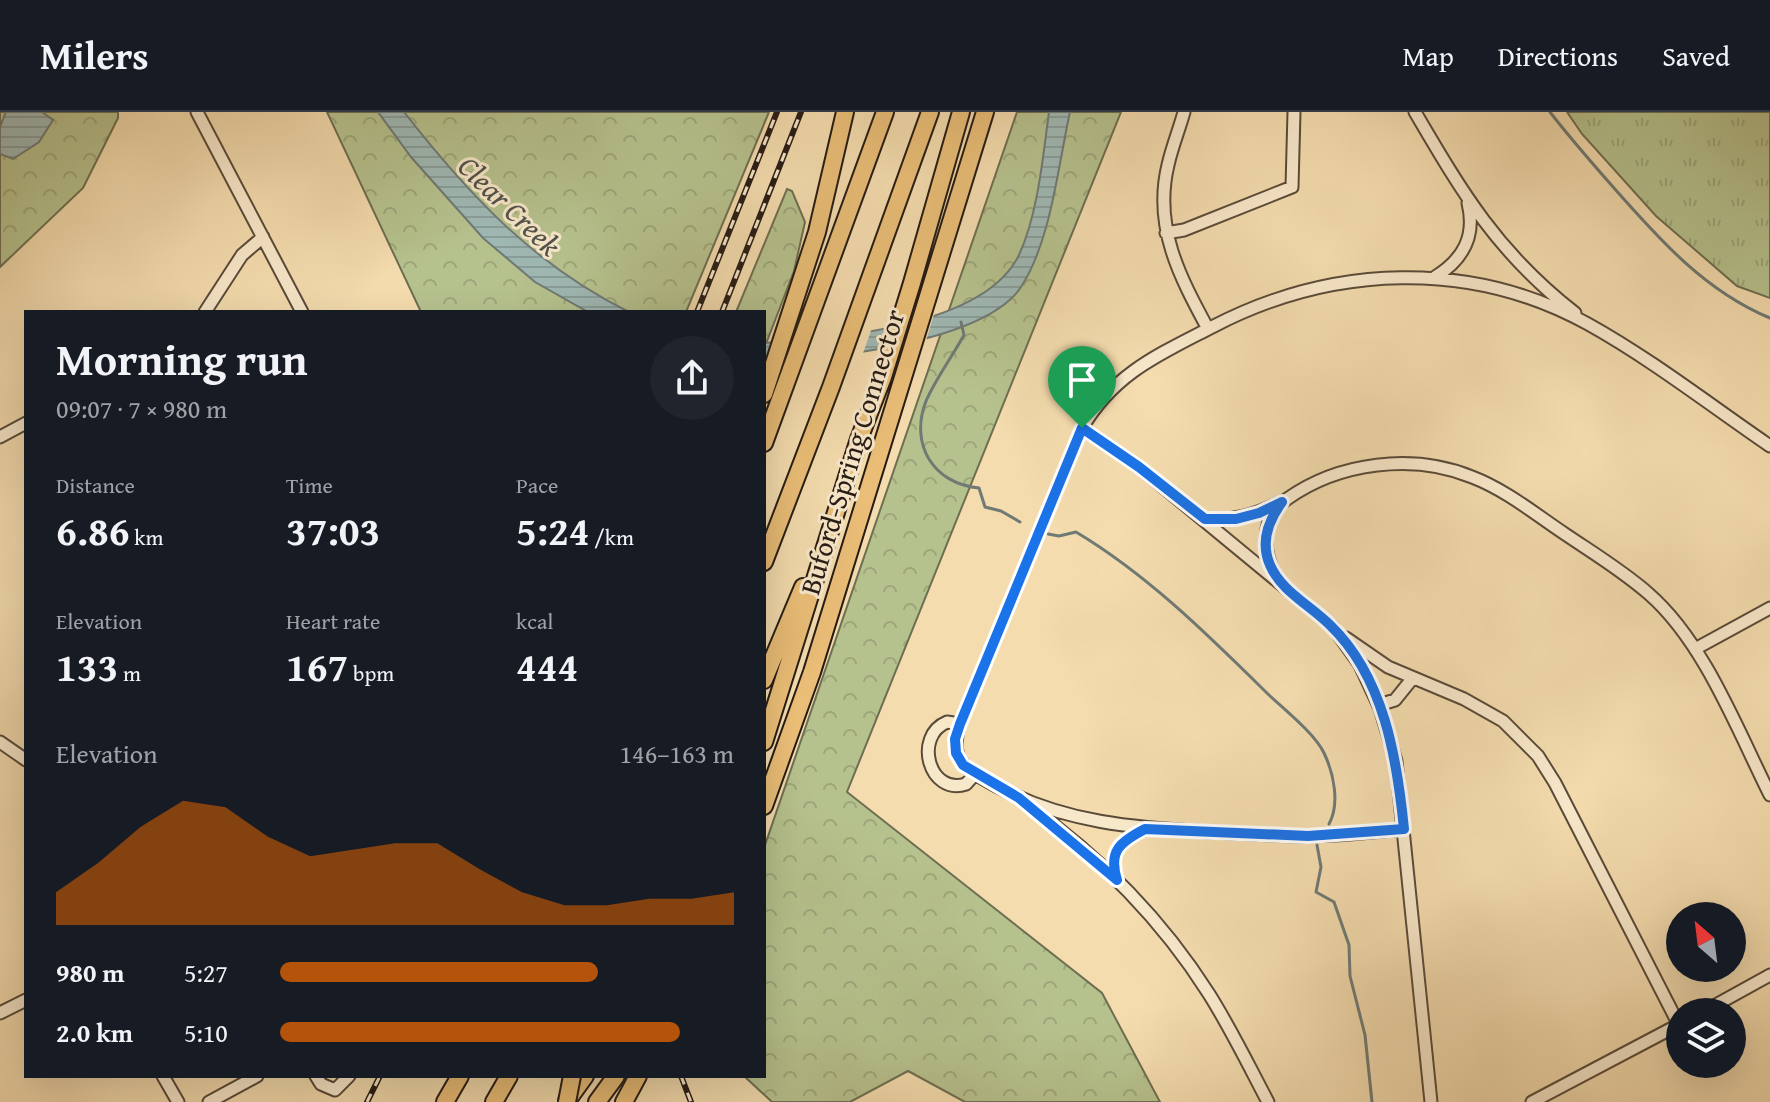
<!DOCTYPE html>
<meta charset="utf-8">
<style>
:root{--surface:#171b24;--page:#20242c;--text:#f1f3f6;--muted:#9ea1a6;--line:#363941;--accent:#b45309}
body{margin:0;font-family:"Gentium Book Plus",serif;background:var(--page);color:var(--text);height:100vh;display:flex;flex-direction:column;font-size:30px;white-space:nowrap}
*{box-sizing:border-box;margin:0}
p{font-size:26px;color:var(--muted)}
.icon{flex:none;width:44px;height:44px;fill:none;stroke:currentColor;stroke-width:2;stroke-linecap:round;stroke-linejoin:round}
.map{position:relative;flex:1;overflow:hidden}
.drawer{position:absolute;left:24px;top:198px;width:742px;height:768px;display:flex;flex-direction:column;background:var(--surface);border-radius:0px;box-shadow:0 8px 32px #0002}
.drawer>*{flex:none}
.needle{width:52px;rotate:332deg}
.fabs{position:absolute;left:1666px;top:790px;display:grid;gap:16px}
.fabs a{display:grid;place-items:center;width:80px;height:80px;border-radius:50%;background:var(--surface);box-shadow:0 8px 32px #0002;font-size:40px}
.pin{position:absolute;display:grid;place-items:center;width:68px;height:68px;color:#fff;margin:-82px -34px;border-radius:50% 50% 50% 0;rotate:-45deg;box-shadow:0 0 8px #0007}
.pin .icon{rotate:45deg}
.round{display:grid;place-items:center;flex:none;width:84px;height:84px;border-radius:42px;background:var(--page)}
.headline{display:flex;align-items:center;justify-content:space-between;height:136px;padding:0 32px}
h1{font-size:44px;font-weight:700;line-height:60px}
.figures{display:grid;grid-template-columns:repeat(3,1fr);gap:12px;height:136px;padding:8px 32px}
.figures div{display:grid;align-content:center}
.figures b{font-size:40px;font-weight:700}
.figures small{font-size:22px;font-weight:400}
.figures p{font-size:22px}
.chart{height:224px;padding:16px 32px}
.chart p{display:flex;justify-content:space-between}
.chart svg{width:100%;height:144px;margin-top:8px;fill:var(--accent);opacity:.7}
ul{padding:0 32px;list-style:none;font-size:26px}
li{display:grid;grid-template-columns:128px 96px 1fr;align-items:center;height:60px}
li i{height:20px;border-radius:10px;background:var(--accent)}
header{display:flex;align-items:center;gap:48px;box-sizing:border-box;height:112px;padding:0 40px;background:var(--surface);border-bottom:2px solid var(--line)}
header strong{font-size:38px}
nav{display:flex;gap:44px;margin-inline-start:auto;font-size:28px}
.map>svg:first-child{display:block}
.grass{fill:url(#grass-tufts);stroke:#6e6e51;stroke-width:2}
.forest{fill:url(#forest-crowns);stroke:#6e6e51;stroke-width:2}
.water{fill:url(#water-rules);stroke:#6f7a75;stroke-width:2}
.pier{fill:#f4dcae}
.lines{fill:none;stroke-linecap:round;stroke-linejoin:round}
.stream{stroke:#6f7a75;stroke-width:3}
.minor-casing{stroke:#5a4b3a;stroke-width:15}
.highway-casing{stroke:#261b14;stroke-width:20}
.minor{stroke:#f8e8ca;stroke-width:11}
.highway{stroke:#eabe77;stroke-width:16}
.rail-casing{stroke:#261b14;stroke-width:6}
.rail{stroke:#f8e8ca;stroke-width:3;stroke-dasharray:9;stroke-linecap:butt}
.highway-bridge-casing{stroke:#261b14;stroke-width:20;stroke-linecap:butt}
.highway-bridge{stroke:#eabe77;stroke-width:16}
.route-casing{stroke:#fff;stroke-width:16}
.route{stroke:#1a73e8;stroke-width:10}
.labels{text-anchor:middle;stroke-width:6;stroke-linejoin:round;paint-order:stroke}
.street-label{font-size:28px;fill:#261b14;stroke:#f8e8ca}
.water-label{font-size:30px;font-style:italic;fill:#50524c;stroke:#f8e8ca}
</style>
<header>
<strong>Milers</strong>
<nav><a>Map</a><a>Directions</a><a>Saved</a></nav>
</header>
<div class="map">
<svg width="1770" height="990" viewBox="0 0 1770 990">
<defs>
<pattern id="grass-tufts" width="24" height="20" patternUnits="userSpaceOnUse" patternTransform="scale(2)"><rect width="24" height="20" fill="#b6c28e"/><path d="M3 7l-1-3M5 7V3M7 7l1-3M15 17l-1-3M17 17v-4M19 17l1-3" fill="none" stroke="#9ca67a"/></pattern>
<pattern id="forest-crowns" width="20" height="18" patternUnits="userSpaceOnUse" patternTransform="scale(2)"><rect width="20" height="18" fill="#b6c28e"/><path d="M2 6a3 3 0 1 1 6 0M12 15a3 3 0 1 1 6 0" fill="none" stroke="#9ca67a"/></pattern>
<pattern id="water-rules" width="6" height="5" patternUnits="userSpaceOnUse" patternTransform="scale(2)"><rect width="6" height="5" fill="#9fb9b5"/><path d="M0 2.5h6" fill="none" stroke="#899e9b"/></pattern>
</defs>
<rect width="100%" height="100%" fill="#f4dcae"/>
<filter id="stains"><feTurbulence type="fractalNoise" baseFrequency=".0025" numOctaves="4"/><feColorMatrix values="0 0 0 0 .2 0 0 0 0 .09 0 0 0 0 .02 0 0 0 .5 -.17"/></filter>
<radialGradient id="worn" r=".72"><stop offset=".6" stop-color="#630" stop-opacity="0"/><stop offset="1" stop-color="#630" stop-opacity=".3"/></radialGradient>
<path class="grass" d="M1567 0H1770V186L1737 174 1656 104 1582 22Z"/>
<path class="forest" d="M0 0H118V6L83 76 0 155Z
M327 0H769L686 200H421Z
M1017 0H1121L847 680 1102 881 1160 990H965L908 959 850 990H772L744 964H764V736Z
M787 77 792 79 805 110 794 159 764 237V200H736Z"/>
<path class="water" d="M6 0H42L53 8 39 30 13 47 0 42V15Z
M378 0H404C468 82 534 153 629 200H588L535 170 483 126 411 45Z
M1049 0H1070C1058 54 1051 129 1021 175 984 231 827 246 764 252V231C836 226 984 215 1019 143 1038 102 1043 44 1049 0Z"/>
<path class="pier" d="M935 199 926 229 878 241 888 211Z
M873 213 862 244 764 256 772 227Z"/>
<g class="lines">
<path class="stream" d="M1550 0C1570 26 1592 51 1614 76 1660 128 1705 179 1770 206
M961 210 964 223C952 245 936 266 926 289 909 333 934 372 979 376L985 395 1001 399 1020 410
M1048 422 1059 424 1076 420C1148 463 1209 524 1269 583 1285 598 1315 622 1324 641 1334 662 1340 692 1329 712
M1317 733 1321 755 1316 780 1334 790 1349 833 1350 864 1365 923 1372 990"/>
<defs>
<path id="minor" d="M197 0 302 200
M1184 0C1179 18 1172 35 1168 53 1153 115 1180 165 1208 217
M1415 0C1463 82 1498 141 1575 201
M1166 121 1184 118 1292 75 1294 0
M1435 165C1464 147 1476 124 1468 91
M205 200 242 143 263 125
M1082 316 1139 355 1333 515 1360 553 1380 596 1396 649 1431 990
M0 325 26 311
M1206 407C1233 410 1256 402 1281 390
M1275 463C1262 438 1261 404 1287 387 1339 350 1413 341 1472 365 1506 378 1535 402 1565 422 1593 441 1623 459 1649 482 1704 530 1737 617 1770 683
M1346 526 1388 555 1464 587 1503 609 1538 644 1555 671 1679 913
M1695 537 1770 496
M1379 593 1395 588 1412 567
M960 612 947 610C913 624 929 684 966 672L975 662
M0 630 26 648
M1027 693C1099 744 1162 808 1209 882 1231 917 1249 954 1268 990
M1404 717C1372 720 1340 724 1307 724 1275 724 1242 721 1210 720 1135 716 1065 711 998 675 968 658 947 651 960 612L1082 316C1114 261 1160 242 1214 214 1332 153 1470 147 1588 212 1651 247 1710 293 1770 334
M1117 768C1108 739 1120 730 1145 717
M1703 900 1770 863
M0 901 26 888
M163 964 178 990
M316 964 321 972 335 978 349 964
M209 990 257 964
M1532 990 1680 912"/>
<path id="highway" d="M764 282 817 120 845 0
M764 331 885 0
M764 450 831 275 930 0
M764 568 803 475
M764 630 859 327 883 265 912 171 961 0
M764 694 812 560 985 0
M567 989 585 964
M445 990 460 964
M494 990 509 964
M597 990 616 964
M624 990 638 964"/>
</defs>
<use href="#minor" class="minor-casing"/>
<use href="#highway" class="highway-casing"/>
<use href="#minor" class="minor"/>
<use href="#highway" class="highway"/>
<defs>
<path id="rail" d="M697 200 777 0
M722 200 801 0
M681 964 691 990
M367 990 380 964"/>
</defs>
<use href="#rail" class="rail-casing"/>
<use href="#rail" class="rail"/>
<defs>
<path id="highway-bridge" d="M567 990 572 964"/>
</defs>
<use href="#highway-bridge" class="highway-bridge-casing"/>
<use href="#highway-bridge" class="highway-bridge"/>
</g>
<g class="lines">
<defs>
<path id="route" d="M1082 316 1139 355 1205 407H1236L1259 401 1282 390C1268 409 1260 430 1270 453 1281 479 1310 493 1330 513 1384 565 1397 646 1404 717L1308 724 1145 717C1120 730 1108 739 1117 768L1019 686 963 653 956 641 955 627 960 612Z"/>
</defs>
<use href="#route" class="route-casing"/>
<use href="#route" class="route"/>
</g>
<g class="labels">
<g class="street-label">
<text transform="translate(852 340) rotate(-73)" y="10">Buford-Spring Connector</text>
</g>
<g class="water-label">
<text transform="translate(509 94) rotate(44)" y="10">Clear Creek</text>
</g>
</g>
<rect width="100%" height="100%" filter="url(#stains)"/>
<rect width="100%" height="100%" fill="url(#worn)"/>
</svg>
<div class="fabs">
<a><svg class="needle" viewBox="-14 -14 28 28"><path d="M0-13l5 13h-10z" fill="#e53935"/><path d="M0 13l5-13h-10z" fill="#9ea1a6"/></svg></a>
<a><svg class="icon" aria-label="layers" viewBox="0 0 24 24"><path d="M12 4l9 5-9 5-9-5zM3 14l9 5 9-5"/></svg></a>
</div>
<div class="pin" style="left:1082px;top:316px;background:#1e9e55"><svg class="icon" aria-label="arrive" viewBox="0 0 24 24"><path d="M6 21V4h12l-3 4 3 4H6"/></svg></div>
<section class="drawer">
<div class="headline"><div><h1>Morning run</h1><p>09:07 · 7 × 980 m</p></div><a class="round"><svg class="icon" aria-label="share" viewBox="0 0 24 24"><path d="M12 15V3M7 8l5-5 5 5M5 13v7h14v-7"/></svg></a></div>
<div class="figures">
<div><p>Distance</p><b>6.86<small> km</small></b></div>
<div><p>Time</p><b>37:03</b></div>
<div><p>Pace</p><b>5:24<small> /km</small></b></div>
</div>
<div class="figures">
<div><p>Elevation</p><b>133<small> m</small></b></div>
<div><p>Heart rate</p><b>167<small> bpm</small></b></div>
<div><p>kcal</p><b>444</b></div>
</div>
<div class="chart"><p><span>Elevation</span>146–163 m</p>
<svg viewBox="0 0 160 44" preserveAspectRatio="none"><path d="M0 44V34L10 25L20 14L30 6L40 8L50 17L60 23L70 21L80 19L90 19L100 27L110 34L120 38L130 38L140 36L150 36L160 34V44z"/></svg>
</div>
<ul>
<li><b>980 m</b>5:27<i style="width:70%"></i></li>
<li><b>2.0 km</b>5:10<i style="width:88%"></i></li>
</ul>
</section>
</div>
